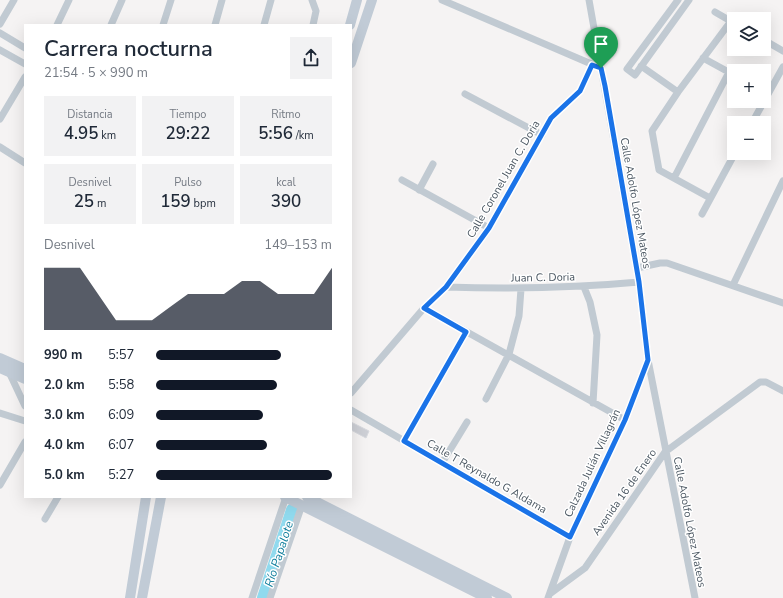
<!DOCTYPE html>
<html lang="es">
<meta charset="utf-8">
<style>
:root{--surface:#fff;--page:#f2f2f3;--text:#1f2937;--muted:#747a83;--accent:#111827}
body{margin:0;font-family:"Nunito Sans",sans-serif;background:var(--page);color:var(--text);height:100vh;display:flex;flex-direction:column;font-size:15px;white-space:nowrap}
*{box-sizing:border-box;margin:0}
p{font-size:13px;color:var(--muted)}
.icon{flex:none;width:22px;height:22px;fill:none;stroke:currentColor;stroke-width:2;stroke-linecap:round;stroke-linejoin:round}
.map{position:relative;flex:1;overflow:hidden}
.sheet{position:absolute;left:24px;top:24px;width:328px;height:474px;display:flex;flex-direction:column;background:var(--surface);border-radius:0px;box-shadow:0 4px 16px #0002}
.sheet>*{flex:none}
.buttons{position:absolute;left:727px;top:12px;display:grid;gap:8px}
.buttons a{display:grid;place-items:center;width:44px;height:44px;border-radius:0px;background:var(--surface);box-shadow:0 4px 16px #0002;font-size:20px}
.pin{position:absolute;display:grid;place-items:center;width:34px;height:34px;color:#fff;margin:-41px -17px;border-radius:50% 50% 50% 0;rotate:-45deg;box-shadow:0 0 4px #0007}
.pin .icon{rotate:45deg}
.round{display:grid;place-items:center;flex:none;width:42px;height:42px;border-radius:0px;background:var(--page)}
.summary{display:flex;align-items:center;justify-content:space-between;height:68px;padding:0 20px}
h1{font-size:22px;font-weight:600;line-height:30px}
.stats{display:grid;grid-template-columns:repeat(3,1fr);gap:6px;height:68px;padding:4px 20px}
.stats div{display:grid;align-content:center;border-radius:0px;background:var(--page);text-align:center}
.stats b{font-size:17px;font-weight:600}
.stats small{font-size:11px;font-weight:400}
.stats p{font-size:11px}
.chart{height:112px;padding:8px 20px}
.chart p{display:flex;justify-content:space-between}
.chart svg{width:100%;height:72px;margin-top:4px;fill:var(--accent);opacity:.7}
ul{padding:0 20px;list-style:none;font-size:13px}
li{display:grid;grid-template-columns:64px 48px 1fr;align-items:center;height:30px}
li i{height:10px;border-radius:5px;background:var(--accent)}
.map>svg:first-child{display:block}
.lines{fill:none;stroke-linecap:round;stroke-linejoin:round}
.river{stroke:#90daee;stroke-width:14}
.building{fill:#cdcfd5;stroke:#d7d9de}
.minor{stroke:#c1cad2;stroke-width:7}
.secondary{stroke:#c1cbd6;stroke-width:10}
.route-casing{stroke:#fff;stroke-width:8}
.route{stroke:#1a73e8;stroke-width:5}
.labels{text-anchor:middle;stroke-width:3;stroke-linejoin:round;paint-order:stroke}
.street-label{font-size:11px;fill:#4a5661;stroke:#fff}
.water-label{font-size:12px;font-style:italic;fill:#0c7c9b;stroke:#fff}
</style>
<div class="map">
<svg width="783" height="598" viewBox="0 0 783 598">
<rect width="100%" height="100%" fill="#f5f3f3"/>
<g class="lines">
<path class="river" d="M264 598 293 510"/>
</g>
<path class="building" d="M351 422 369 431 366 438 351 430Z"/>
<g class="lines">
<path class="minor" d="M312 0 316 11 313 25
M442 0 596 66
M589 0 639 282 648 360 695 598
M678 0 627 69 635 75 689 0
M715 12 734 23
M0 24 14 0
M57 25 69 0
M111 25 122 0
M163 25 171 0
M215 25 222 0
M264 25 271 0
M0 33 25 48
M764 40 783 51
M0 50 25 64
M703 58 734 75
M641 66 678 92
M465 94 542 135
M0 119 25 77
M752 123 783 67
M0 147 25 163
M674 178 729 72
M402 180 489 228
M419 190 433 164
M710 198 659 170 652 131 678 92 731 21
M702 214 735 153
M637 268 660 263H667L783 303
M733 285 783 181
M446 287C511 289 575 288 639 282
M584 287 590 302 597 335 593 403
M424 308 625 420
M9 372 25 406
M351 393 424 308 446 287 460 268 489 228 551 118 580 91 592 65
M486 399 509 354 519 316 521 289
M351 410 570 537
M0 413 25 421
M404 441 466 332
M442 463 467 422
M0 485 25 442
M45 519 58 497
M551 593 585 568 665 452 760 382H766L783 391
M252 598 286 497
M270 598 302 505
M548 598 570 537 625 420 648 360"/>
<path class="secondary" d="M350 25 357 0
M351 63 372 0
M0 358 25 369
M0 368 25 379
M285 497 487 598
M307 497 507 598
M130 598 146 497
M142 598 161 497"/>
</g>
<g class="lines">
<defs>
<path id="route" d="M592 65 601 68 605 86 639 282 648 360 625 420 570 537 404 441 466 332 424 308 446 287 489 228 551 118 580 91Z"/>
</defs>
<use href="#route" class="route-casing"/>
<use href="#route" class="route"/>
</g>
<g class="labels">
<g class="street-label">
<text transform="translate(503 179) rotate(-60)" y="4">Calle Coronel Juan C. Doria</text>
<text transform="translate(636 203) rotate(80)" y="4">Calle Adolfo López Mateos</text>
<text transform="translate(543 277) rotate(-1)" y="4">Juan C. Doria</text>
<text transform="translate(592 463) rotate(-65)" y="4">Calzada Julián Villagrán</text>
<text transform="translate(487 476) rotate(30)" y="4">Calle T Reynaldo G Aldama</text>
<text transform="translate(624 492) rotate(-55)" y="4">Avenida 16 de Enero</text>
<text transform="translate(690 522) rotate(79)" y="4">Calle Adolfo López Mateos</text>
</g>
<g class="water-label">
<text transform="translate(279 554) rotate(-72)" y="4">Río Papalote</text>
</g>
</g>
</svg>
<div class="buttons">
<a><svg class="icon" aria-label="layers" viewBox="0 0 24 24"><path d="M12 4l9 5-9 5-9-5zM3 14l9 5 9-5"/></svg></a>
<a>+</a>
<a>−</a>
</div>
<div class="pin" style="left:601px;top:68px;background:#1e9e55"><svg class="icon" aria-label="arrive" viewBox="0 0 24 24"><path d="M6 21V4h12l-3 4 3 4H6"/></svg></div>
<section class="sheet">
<div class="summary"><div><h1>Carrera nocturna</h1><p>21:54 · 5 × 990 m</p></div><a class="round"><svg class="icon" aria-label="share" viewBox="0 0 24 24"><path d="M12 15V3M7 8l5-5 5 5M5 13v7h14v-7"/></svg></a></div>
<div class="stats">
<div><p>Distancia</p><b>4.95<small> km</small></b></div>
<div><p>Tiempo</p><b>29:22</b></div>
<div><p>Ritmo</p><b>5:56<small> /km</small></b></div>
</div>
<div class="stats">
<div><p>Desnivel</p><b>25<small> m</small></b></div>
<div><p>Pulso</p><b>159<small> bpm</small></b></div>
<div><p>kcal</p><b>390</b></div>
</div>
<div class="chart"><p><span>Desnivel</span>149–153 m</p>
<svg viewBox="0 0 160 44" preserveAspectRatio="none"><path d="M0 44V6L10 6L20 6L30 22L40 38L50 38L60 38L70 30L80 22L90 22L100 22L110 14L120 14L130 22L140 22L150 22L160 6V44z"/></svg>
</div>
<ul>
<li><b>990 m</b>5:57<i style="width:71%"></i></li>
<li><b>2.0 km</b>5:58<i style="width:69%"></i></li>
<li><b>3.0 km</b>6:09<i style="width:61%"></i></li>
<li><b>4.0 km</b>6:07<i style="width:63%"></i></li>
<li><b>5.0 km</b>5:27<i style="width:100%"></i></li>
</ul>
</section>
</div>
